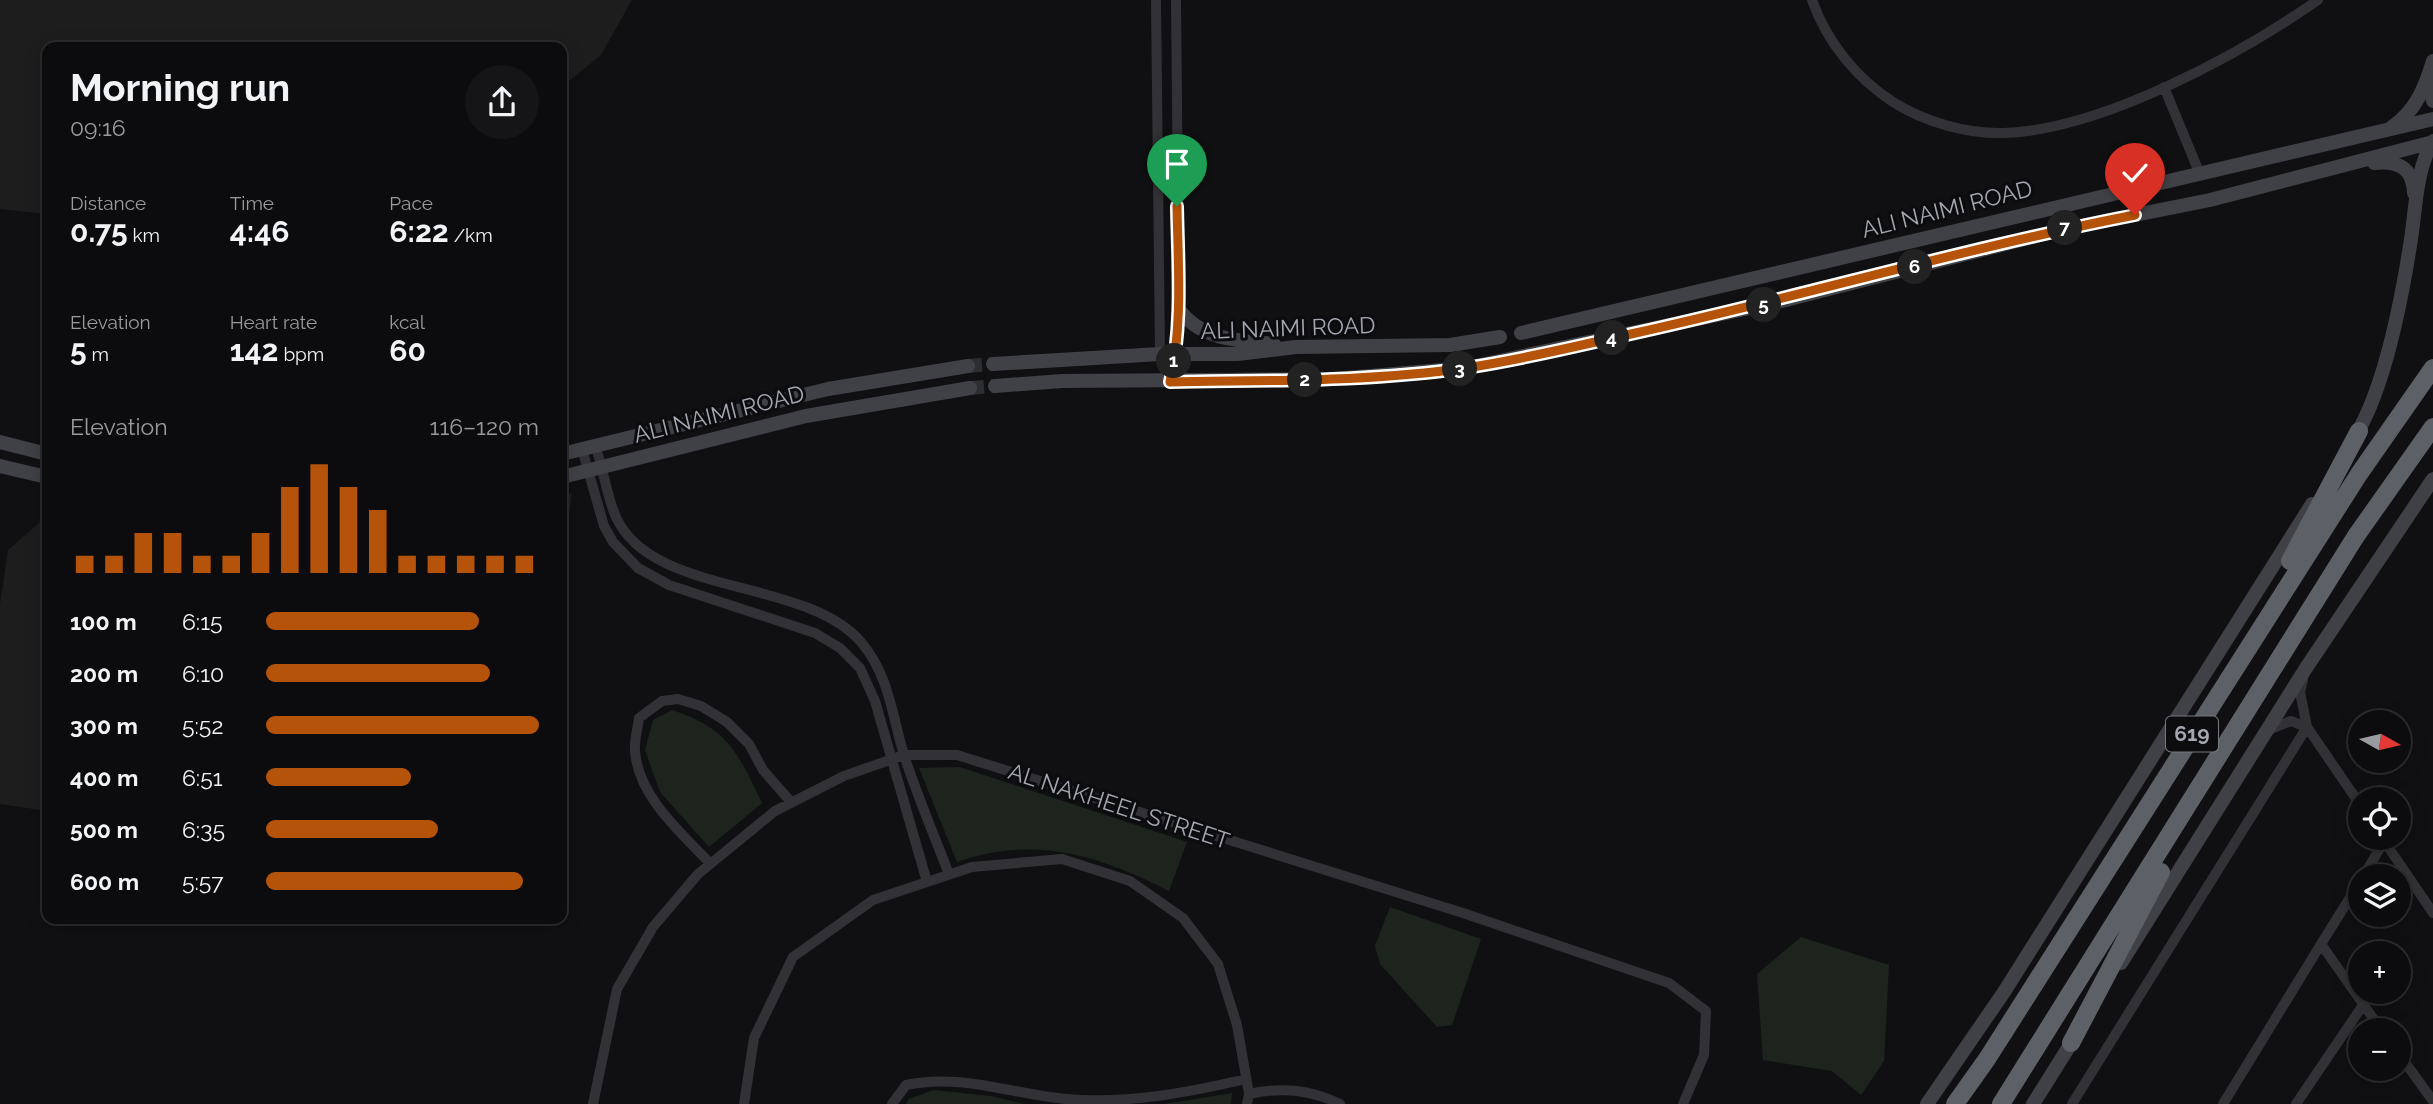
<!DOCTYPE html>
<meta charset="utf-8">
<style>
:root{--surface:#0c0c0e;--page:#151517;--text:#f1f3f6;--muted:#9a9b9e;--line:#2c2c2e;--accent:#b45309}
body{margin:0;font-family:Raleway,sans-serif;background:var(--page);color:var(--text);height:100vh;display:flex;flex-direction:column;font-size:26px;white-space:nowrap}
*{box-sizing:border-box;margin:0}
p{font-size:23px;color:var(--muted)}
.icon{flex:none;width:38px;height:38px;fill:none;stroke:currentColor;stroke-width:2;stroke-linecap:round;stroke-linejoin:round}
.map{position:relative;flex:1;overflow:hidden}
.panel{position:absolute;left:42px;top:42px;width:525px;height:882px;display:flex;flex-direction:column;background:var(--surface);border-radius:14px;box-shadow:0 4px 18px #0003,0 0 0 2px var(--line)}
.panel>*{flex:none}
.needle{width:46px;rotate:98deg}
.fabs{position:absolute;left:2348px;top:710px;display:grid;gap:14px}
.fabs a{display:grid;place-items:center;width:63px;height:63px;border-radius:50%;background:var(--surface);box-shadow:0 4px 18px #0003,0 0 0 2px var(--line);font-size:35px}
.pin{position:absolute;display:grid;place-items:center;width:60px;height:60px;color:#fff;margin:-72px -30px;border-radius:50% 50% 50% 0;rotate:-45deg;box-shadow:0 0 7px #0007}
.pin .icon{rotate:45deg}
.km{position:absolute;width:35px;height:35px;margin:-18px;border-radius:50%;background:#222;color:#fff;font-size:19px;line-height:35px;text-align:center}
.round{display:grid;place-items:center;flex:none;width:74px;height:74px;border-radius:37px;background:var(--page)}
.head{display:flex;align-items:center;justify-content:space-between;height:119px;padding:0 28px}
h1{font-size:38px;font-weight:700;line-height:52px}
.figures{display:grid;grid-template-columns:repeat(3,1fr);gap:10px;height:119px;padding:7px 28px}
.figures div{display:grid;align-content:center}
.figures b{font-size:30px;font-weight:700}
.figures small{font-size:19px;font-weight:400}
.figures p{font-size:19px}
.chart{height:196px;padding:14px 28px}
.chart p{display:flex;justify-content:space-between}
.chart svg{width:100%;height:126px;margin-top:7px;stroke:var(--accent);stroke-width:6}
ul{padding:0 28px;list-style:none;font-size:23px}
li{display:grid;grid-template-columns:112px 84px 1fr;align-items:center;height:52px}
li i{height:18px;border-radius:9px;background:var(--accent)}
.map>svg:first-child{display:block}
.built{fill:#1d1d1e}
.green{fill:#1d241e}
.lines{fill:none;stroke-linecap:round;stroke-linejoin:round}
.secondary-tunnel{stroke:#2d2e32;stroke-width:14;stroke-dasharray:14 7;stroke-linecap:butt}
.street{stroke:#323236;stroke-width:10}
.secondary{stroke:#404146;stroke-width:14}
.highway{stroke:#5e6067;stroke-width:18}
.route-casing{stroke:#fff;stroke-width:14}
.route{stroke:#b45309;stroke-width:9}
.labels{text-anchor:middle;stroke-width:6;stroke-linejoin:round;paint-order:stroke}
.shield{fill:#0c0b0d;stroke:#767880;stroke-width:2}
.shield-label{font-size:21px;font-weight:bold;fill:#a3a7b1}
.street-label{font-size:23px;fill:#a3a7b1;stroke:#0c0b0d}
</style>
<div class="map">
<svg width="2433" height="1104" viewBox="0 0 2433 1104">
<rect width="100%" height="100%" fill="#101012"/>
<path class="built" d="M0 0H632L601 55 562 87V47H47V214L0 209Z
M572 493 562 567V495Z
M46 498 47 499V811L0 804V604L8 550 39 523Z"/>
<path class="green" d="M672 710C728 728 738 753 762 803L709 847 660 792 645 750 653 720Z
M960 767 1187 842 1169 891C1098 855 1035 835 957 862L919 768Z
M1390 907 1481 939 1452 1025 1437 1027 1380 964 1375 946Z
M1801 937 1889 965 1884 1061 1861 1095 1832 1071 1763 1060 1757 974Z
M933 1090 991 1096 1024 1104H906L909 1099Z
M1232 1093 1231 1104H1164Z"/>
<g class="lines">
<path class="secondary-tunnel" d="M968 366 993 364
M970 388 995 386"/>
<path class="street" d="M1156 0 1160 354 1170 382
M1812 0C1827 42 1856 78 1893 102 1925 122 1966 134 2004 133 2101 130 2239 55 2318 0
M2164 87 2199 172
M1170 381 1176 355 1179 310 1176 0
M595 446C604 469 606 495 616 517 652 597 805 577 861 642 889 675 892 715 904 755 917 795 934 835 949 874
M582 449 604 526 613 542 638 568 669 585 815 633 840 648 860 668 875 701 927 882
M2268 730 2291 721 2307 727 2300 692 2303 680
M2382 838 2433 913
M710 863C681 833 638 796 635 751 634 740 638 728 639 718L662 701 678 699 701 706 727 722 749 744 763 770 791 802
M2363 877 2384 841
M2361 880 2321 944 2382 1031
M2399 1054 2433 1101
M1249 1094C1281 1087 1309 1089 1340 1104
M593 1104 617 989 653 927 698 874 775 811 844 776 904 755H957L1463 913 1669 983 1706 1011 1704 1055 1683 1104
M744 1104 754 1038 793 957 873 900 972 867 1062 859 1130 881 1183 918 1218 964 1237 1025 1249 1094 1247 1104
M892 1104 906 1085C961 1073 1011 1094 1066 1099 1128 1104 1186 1093 1246 1079
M2072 1104 2307 727 2361 806
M2223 1104 2321 944
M2296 1104 2363 1005"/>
<path class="secondary" d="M2431 75 2433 101
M2392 127C2416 111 2425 87 2433 61
M2374 163C2398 160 2413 168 2414 193
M1179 310C1203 341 1238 340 1274 344
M1521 333 2433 119
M993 364 1160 354H1237L1296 347 1450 345 1500 337
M995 386 1062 381 1334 379 1466 368 1778 302 2060 230 2210 200 2433 142
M2353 440C2385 390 2402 298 2411 239 2416 207 2416 169 2433 141
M0 442 47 454
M562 454 828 389 968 366
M0 466 47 477
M562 477 806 416 970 388
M2121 963 2306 668 2433 479
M1927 1104 2004 992 2312 504
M2033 1104 2077 1034"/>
<path class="highway" d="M2290 561 2359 431
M2071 1043 2161 872
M1955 1104 1987 1059 2359 474 2433 368
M2001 1104 2356 536 2433 427"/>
</g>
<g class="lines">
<defs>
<path id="route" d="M1177 206C1178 265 1183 324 1170 382 1268 380 1368 382 1465 368 1521 360 1576 346 1631 334 1799 297 1965 248 2135 215"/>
</defs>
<use href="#route" class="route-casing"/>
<use href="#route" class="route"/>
</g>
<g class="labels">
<rect class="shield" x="2166" y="716.5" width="52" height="35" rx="5"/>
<g class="shield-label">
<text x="2192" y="741">619</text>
</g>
<g class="street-label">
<text transform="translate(1947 209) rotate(-14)" y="8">ALI NAIMI ROAD</text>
<text transform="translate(1288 328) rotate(-2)" y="8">ALI NAIMI ROAD</text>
<text transform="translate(719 414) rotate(-14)" y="8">ALI NAIMI ROAD</text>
<text transform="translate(1119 806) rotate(18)" y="8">AL NAKHEEL STREET</text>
</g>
</g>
</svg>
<div class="fabs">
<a><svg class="needle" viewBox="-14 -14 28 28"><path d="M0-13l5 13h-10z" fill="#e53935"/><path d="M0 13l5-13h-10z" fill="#9a9b9e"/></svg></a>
<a><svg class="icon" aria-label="locate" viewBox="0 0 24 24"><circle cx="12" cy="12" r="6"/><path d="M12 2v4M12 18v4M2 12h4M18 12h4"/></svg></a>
<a><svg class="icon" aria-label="layers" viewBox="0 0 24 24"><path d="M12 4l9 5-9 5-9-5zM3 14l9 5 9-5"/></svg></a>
<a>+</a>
<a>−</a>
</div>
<div class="pin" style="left:1177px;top:206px;background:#1e9e55"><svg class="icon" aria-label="arrive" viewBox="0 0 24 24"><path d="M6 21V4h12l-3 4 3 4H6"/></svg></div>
<div class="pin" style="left:2135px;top:215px;background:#d93025"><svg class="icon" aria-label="check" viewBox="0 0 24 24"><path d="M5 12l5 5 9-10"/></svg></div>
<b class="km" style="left:1174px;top:361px">1</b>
<b class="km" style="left:1305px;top:380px">2</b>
<b class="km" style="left:1460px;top:369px">3</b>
<b class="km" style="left:1612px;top:338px">4</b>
<b class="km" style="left:1764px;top:305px">5</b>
<b class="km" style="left:1915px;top:267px">6</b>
<b class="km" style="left:2065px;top:228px">7</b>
<section class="panel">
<div class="head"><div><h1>Morning run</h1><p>09:16</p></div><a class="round"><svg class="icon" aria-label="share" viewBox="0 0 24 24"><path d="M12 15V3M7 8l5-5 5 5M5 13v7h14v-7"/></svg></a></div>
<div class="figures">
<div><p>Distance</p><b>0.75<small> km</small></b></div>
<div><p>Time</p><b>4:46</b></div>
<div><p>Pace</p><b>6:22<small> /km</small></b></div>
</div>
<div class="figures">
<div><p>Elevation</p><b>5<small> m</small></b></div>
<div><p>Heart rate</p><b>142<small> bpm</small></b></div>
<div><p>kcal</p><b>60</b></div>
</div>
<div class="chart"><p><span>Elevation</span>116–120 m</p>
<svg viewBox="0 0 160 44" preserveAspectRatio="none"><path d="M5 44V38M15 44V38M25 44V30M35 44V30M45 44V38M55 44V38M65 44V30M75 44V14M85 44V6M95 44V14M105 44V22M115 44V38M125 44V38M135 44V38M145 44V38M155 44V38"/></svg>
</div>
<ul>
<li><b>100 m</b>6:15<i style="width:78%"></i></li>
<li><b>200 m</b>6:10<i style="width:82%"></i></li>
<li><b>300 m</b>5:52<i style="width:100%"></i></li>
<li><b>400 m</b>6:51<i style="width:53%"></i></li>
<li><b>500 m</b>6:35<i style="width:63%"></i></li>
<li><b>600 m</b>5:57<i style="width:94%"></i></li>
</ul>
</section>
</div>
